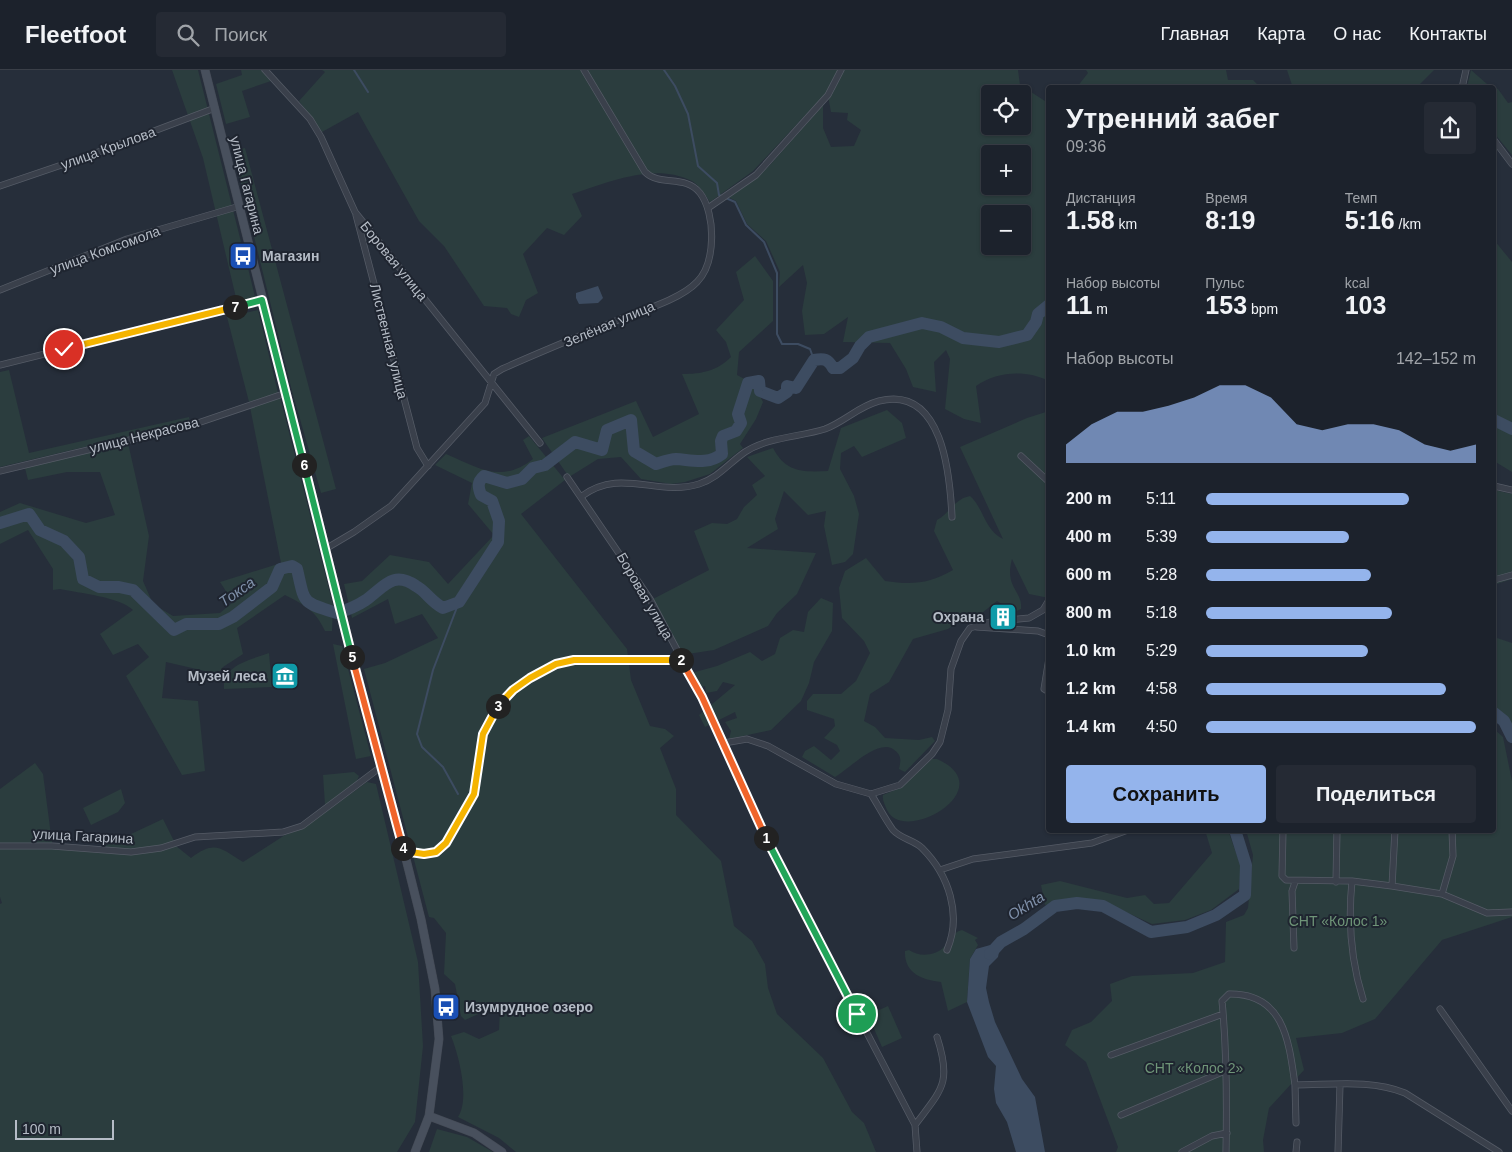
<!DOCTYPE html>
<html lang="ru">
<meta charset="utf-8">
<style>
:root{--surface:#1c222c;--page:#252a34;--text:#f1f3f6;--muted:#a0a4a9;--line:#3a3f48;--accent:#94b4ec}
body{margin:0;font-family:Arial,sans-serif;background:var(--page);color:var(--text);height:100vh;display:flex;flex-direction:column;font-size:19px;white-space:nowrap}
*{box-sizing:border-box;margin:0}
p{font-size:16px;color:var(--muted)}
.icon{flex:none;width:28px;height:28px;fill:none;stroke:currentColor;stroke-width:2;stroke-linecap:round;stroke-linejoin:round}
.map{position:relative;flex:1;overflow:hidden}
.sheet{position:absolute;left:1046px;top:15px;width:450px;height:748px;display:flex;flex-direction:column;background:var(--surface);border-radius:5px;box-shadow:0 1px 4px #0004,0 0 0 1px var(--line)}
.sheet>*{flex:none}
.controls{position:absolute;left:981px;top:15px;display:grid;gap:10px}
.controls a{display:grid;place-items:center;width:50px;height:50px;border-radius:5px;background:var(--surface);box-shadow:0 1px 4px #0004,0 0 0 1px var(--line);font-size:25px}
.scale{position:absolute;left:15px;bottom:12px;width:99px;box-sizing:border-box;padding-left:5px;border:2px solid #b5bcc6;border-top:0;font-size:14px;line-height:18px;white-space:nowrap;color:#b5bcc6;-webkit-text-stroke:4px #1f2530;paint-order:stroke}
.pin{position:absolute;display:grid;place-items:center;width:42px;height:42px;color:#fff;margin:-21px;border:2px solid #fff;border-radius:50%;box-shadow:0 1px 5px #0007}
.km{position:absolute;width:25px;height:25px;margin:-12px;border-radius:50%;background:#222;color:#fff;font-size:14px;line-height:25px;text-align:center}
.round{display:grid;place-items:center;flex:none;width:52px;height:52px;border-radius:5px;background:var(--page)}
.headline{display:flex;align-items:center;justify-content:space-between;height:85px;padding:0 20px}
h1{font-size:28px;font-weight:700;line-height:38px}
.metrics{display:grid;grid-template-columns:repeat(3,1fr);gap:8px;height:85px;padding:5px 20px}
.metrics div{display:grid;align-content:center}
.metrics b{font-size:25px;font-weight:700}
.metrics small{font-size:14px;font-weight:400}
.metrics p{font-size:14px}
.chart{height:140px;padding:10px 20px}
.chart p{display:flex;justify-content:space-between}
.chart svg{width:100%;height:90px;margin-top:5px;fill:var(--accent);opacity:.7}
.action{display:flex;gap:10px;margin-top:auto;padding:10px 20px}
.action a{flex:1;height:58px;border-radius:5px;background:var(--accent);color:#111;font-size:20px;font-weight:700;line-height:58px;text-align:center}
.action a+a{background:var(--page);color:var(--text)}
ul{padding:0 20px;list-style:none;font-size:16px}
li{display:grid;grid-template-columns:80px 60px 1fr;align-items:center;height:38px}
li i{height:12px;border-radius:6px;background:var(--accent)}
header{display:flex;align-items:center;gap:30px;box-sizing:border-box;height:70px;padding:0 25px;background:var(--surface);border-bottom:1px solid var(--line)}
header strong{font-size:24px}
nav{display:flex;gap:28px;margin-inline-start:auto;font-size:18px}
.search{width:350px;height:45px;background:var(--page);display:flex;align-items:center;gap:12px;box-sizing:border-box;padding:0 18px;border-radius:5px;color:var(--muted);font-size:19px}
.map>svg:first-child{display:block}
.green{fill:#2b3d3e;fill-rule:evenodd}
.water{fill:#3d4c61}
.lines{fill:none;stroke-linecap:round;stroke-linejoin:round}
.stream{stroke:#3d4c61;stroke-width:2}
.river{stroke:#3d4c61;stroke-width:12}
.street-casing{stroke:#555b66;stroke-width:7}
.secondary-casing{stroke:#434954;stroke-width:9}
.street{stroke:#3a404b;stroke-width:5.5}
.secondary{stroke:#48505d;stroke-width:8}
.split-1-casing{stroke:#fff;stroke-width:10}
.split-2-casing{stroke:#fff;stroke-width:10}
.split-3-casing{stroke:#fff;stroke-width:10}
.split-4-casing{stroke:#fff;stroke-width:10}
.split-5-casing{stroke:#fff;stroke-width:10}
.split-6-casing{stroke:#fff;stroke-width:10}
.split-7-casing{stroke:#fff;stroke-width:10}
.split-8-casing{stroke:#fff;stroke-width:10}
.split-1{stroke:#22a559;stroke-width:6}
.split-2{stroke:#f0652b;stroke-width:6}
.split-3{stroke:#f5b400;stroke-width:6}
.split-4{stroke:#f5b400;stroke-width:6}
.split-5{stroke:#f0652b;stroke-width:6}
.split-6{stroke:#22a559;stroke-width:6}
.split-7{stroke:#22a559;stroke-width:6}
.split-8{stroke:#f5b400;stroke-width:6}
.labels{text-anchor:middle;stroke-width:4;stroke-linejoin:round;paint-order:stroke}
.street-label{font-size:14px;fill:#b5bcc6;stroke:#1f2530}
.poi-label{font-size:14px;font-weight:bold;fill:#b5bcc6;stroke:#1f2530;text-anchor:start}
.park-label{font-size:14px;fill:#6f9578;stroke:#1f2530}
.water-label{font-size:15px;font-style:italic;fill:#8091aa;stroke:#1f2530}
</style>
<header>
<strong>Fleetfoot</strong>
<div class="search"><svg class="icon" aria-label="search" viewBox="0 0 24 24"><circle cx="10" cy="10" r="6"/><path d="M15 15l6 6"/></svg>Поиск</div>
<nav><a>Главная</a><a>Карта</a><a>О нас</a><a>Контакты</a></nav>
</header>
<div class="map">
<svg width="1512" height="1082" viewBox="0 0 1512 1082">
<rect width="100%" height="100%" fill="#262e3a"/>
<path class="green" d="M172 0H198L241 172 235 177 241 198H248L255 227 237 232 203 88Z
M241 0H261L271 11 242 21 250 47 226 54 216 14 242 5Z
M322 0H841L827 25 811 39 753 101 710 132C705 125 699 115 692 111 655 92 609 112 572 124L582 146 564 165 547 158 523 184 538 223 526 230 519 247 511 244 507 238 484 236 444 176 419 151 358 42 322 62 299 31 325 2Z
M842 0H1018L1020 15 1045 31 1049 29V311C1026 300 998 301 976 316L981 353 964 349 945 339 950 289 946 280 934 292 936 322 913 317 906 299 890 273 843 272 848 247 824 264 805 265 802 241 807 213 803 195 779 217 780 202 766 171 747 154 736 131 728 127 757 107 770 95 823 35V58L831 77 854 76 861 60 847 50 848 43 831 42 828 26ZM990 24H1022V56H990ZM990 84H1022V116H990ZM990 144H1022V176H990Z
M1086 0H1226L1228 10H1253L1260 17H1077L1088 3Z
M1287 0H1434L1417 17 1293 18Z
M1471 0 1487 14 1498 19 1508 33 1512 32V85L1494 63V18L1467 17Z
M245 78 336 419 321 423 292 321 233 81Z
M1494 170 1512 192V402L1494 391Z
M755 186 773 211V251L739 282 737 305 754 314 763 332 756 349 740 374 743 378 710 404 685 412 671 414 641 409 621 387 598 389 569 407 542 368 636 331 653 367 699 344 682 304C702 304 717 301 731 287L726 272 716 260 744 230 736 202Z
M258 240 278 323 249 332 227 247Z
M9 300 29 383 189 347 190 352 0 397V302Z
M280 327 333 535 332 561H325C315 540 306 536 285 525L237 558 243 584 223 597 218 604 166 592 162 628 198 631 205 701 182 705 126 606 149 587 138 574 113 585 100 564 133 540C120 527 79 523 60 519L53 520V499L28 460 0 474V442L20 433 86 453 115 445 100 402H67L28 410 25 398 128 373 149 466 143 511 153 534 173 546 220 543 233 532 220 512 281 493 250 337Z
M887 340 902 353 906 368 862 387 854 376 841 383 840 399 854 426 859 444 853 484 845 492 832 495 824 456 826 441 808 445 784 421 775 449 778 459 747 478 816 483 797 524 777 543 768 556 714 580 681 585 653 529 709 500 694 461 712 453 727 454 737 449 744 437 757 425 752 415 765 406 747 387 773 378C786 403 803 402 828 401L841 358Z
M1049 341V528L1029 524 1012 489C1004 518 1023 521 1021 539L1014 542 997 531 982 543 961 549 948 559 913 569 889 612 870 624 864 651 875 657 885 668 919 670 932 667 935 671 905 702 899 699C901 690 902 685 893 679 877 669 849 699 835 707L802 687 805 681 814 676 831 690 840 681 837 675 824 668 835 656 834 649 807 640V631L813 624H841L856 611 870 583 864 571 842 548 839 518 845 501 866 488 885 511C912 515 929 514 953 500L934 461 937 450C950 443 954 429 970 426 984 438 984 460 1003 469L960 377 1027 348Z
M529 366 565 410 521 444 627 579 631 610 650 656 665 659 674 666 660 678 676 719V745L721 791 734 856 752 871 765 894 768 918 777 944 823 988 852 1042 864 1053 876 1082H516L499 1068 458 1047C470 1029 459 986 451 966L464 962 479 969 499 960 500 940 483 942 465 950 461 946 455 914 444 904 446 863 434 848 429 847 364 599 385 593 438 568 422 544 395 554 388 529 352 548 344 514 362 511 390 485 429 492 448 514 494 465 468 434 472 413 435 395 446 384C479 398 501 414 533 389L523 370Z
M1494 420 1512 424V509L1494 515Z
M821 528 833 533 832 561 814 592 809 613 801 631 771 660 729 669 731 661 725 652 737 648 735 642 705 657 699 645 735 615 723 612 717 621 706 623 705 616 697 619 688 604 717 596 750 582 762 591 775 584 780 568 793 560 804 562 808 542Z
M1494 567 1512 573V656L1508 648 1494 637Z
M333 574 342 576 371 686 356 689Z
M269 583 272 617 224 619C222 595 250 590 269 583Z
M1494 659 1503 667 1512 711V847L1442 870 1375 949 1342 963 1296 968 1304 1000 1269 1038 1263 1070 1264 1082H1116L1118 1077 1086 992 1065 975 1072 960 1091 952 1112 931 1110 914 1132 906 1193 903 1225 892 1226 852 1244 845 1248 838 1253 785 1246 760H1494Z
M932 689H937C1003 718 904 776 887 740 885 735 882 730 883 725L902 717Z
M35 693 43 704 52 773H0V719Z
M354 702 359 706 356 713 325 735 323 705Z
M367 712 376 714 418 892 423 976 415 1052 397 1082H0V834L2 833 0 827V779C17 778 33 777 50 778 92 781 135 791 176 776L191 788C215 770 220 778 243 792L285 765 304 758Z
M121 719 125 733 118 742 91 755 83 738Z
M163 749 174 771C150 781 126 780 101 778Z
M1205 760H1228L1241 797 1239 819 1211 840 1185 850 1152 854 1104 832 1080 829 1045 835 1041 815 1060 811 1127 828 1145 825 1154 834 1169 833 1212 783Z
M962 860 978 868 975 870 978 875 970 889 967 932 948 941 941 912C922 910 904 903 905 881L909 880C919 887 934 886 943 878 951 871 951 863 962 860Z
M888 936 902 968 882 977 868 945Z
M437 1059 467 1067 493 1082H429Z"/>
<path class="water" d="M598 216 603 228 598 233 579 234 576 228V223Z
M1001 872 998 887 989 896 986 918 989 932 995 952 1022 1009 1035 1027 1045 1082H1016L1007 1052 996 1033 994 1019 996 996 988 987 967 932 970 889 976 879Z"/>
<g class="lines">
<path class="stream" d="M354 0 368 22
M664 0 675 16 688 44 698 96 717 113 719 125 735 132 746 155 764 172 777 203V264L782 274H798L810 279 814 290
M458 724 443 697 422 677 417 664 433 600 459 532"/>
<path class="river" d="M1494 350 1512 359
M0 453 29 444 40 460 64 471 79 487 83 509 99 517H119L133 520 174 560 186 554H219L233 547 272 517 280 499 292 496 297 499C305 534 301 532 337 543 347 540 357 536 366 530 384 517 393 500 416 516 427 522 429 530 443 538L459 532 498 472 499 451 492 431 481 425C478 417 477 412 484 406L507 413 522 409 533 398 545 395 575 372 602 380 607 360 631 350 634 381 656 394C662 392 670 389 676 389 692 390 708 395 722 384L721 371 723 366 736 361 741 353 738 344 748 313 759 311 760 321 778 328 787 322V316L796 318 814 290C824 288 828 289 833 298H840L853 288 860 276 869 267 922 253 941 257 963 268 999 272 1027 265 1036 252 1038 244 1049 235
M1494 643 1504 651 1512 667
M990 884 1001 872 1024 859 1055 836 1077 833 1103 836 1151 862 1187 857 1216 845 1245 825 1246 795 1235 760"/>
<defs>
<path id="street" d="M265 0 310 49 321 67 355 142 540 373
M1462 18 1466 0
M1494 70 1512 94
M0 116 85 87 215 38
M708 138 756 105 828 25 841 0
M356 145 417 378 428 396
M0 220 127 169 240 136
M0 295 262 230
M1021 386 1049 412
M0 401 192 355 286 323
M567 407 650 529 702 627 770 777 915 1055 917 1082
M1494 416 1512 420
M582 426C621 397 657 427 699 414 718 408 729 393 745 382 768 367 800 367 825 359 844 352 859 336 879 331 943 315 950 405 952 447
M327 478 354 462 391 436 485 333 494 304 502 299C540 282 579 266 618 250 640 241 680 230 697 212 716 193 716 144 700 123 685 104 660 117 645 102L584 0
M1494 510 1512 505
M977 557 1038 561 1049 565
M1049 588 1044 619 1049 622
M724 673 747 669 768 676 836 714 871 724 900 715 932 684 940 672 948 640 951 599 961 571 970 558 990 552 1029 548 1043 540 1049 530
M871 724C878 735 885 749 893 760 901 769 914 770 922 778 949 805 962 845 947 880
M1283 760 1282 806 1286 810 1352 811 1392 816 1442 824 1487 843 1512 842
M0 776H52L131 782 161 778 195 767 283 762 302 756 382 696
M404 781 424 784 436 782 445 773 474 724 483 664 501 632 529 608 556 594 574 590 680 589
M940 800 973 789 1092 773 1128 760
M1352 811C1348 851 1351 891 1363 929
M1336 812 1337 760
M1392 816 1395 760
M1442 824 1453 786 1452 760
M1294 878 1292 821 1295 812
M1440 939 1512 1041
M1111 985 1223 944
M1295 1015 1296 1053
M1121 1045 1227 1000
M915 1055C942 1019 952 1013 937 967
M1182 1082 1212 1066 1227 1063
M1226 1082C1227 1031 1227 982 1222 931L1229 924C1284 923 1289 971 1295 1015 1331 1015 1371 1009 1405 1023L1499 1082
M1296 1082 1297 1072
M1338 1082 1340 1015"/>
<path id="secondary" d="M205 0 348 568 404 781 421 849 435 919 439 969 429 1046 415 1082
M429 1046 474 1063 502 1082"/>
</defs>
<use href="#street" class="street-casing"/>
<use href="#secondary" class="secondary-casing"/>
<use href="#street" class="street"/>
<use href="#secondary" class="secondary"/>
</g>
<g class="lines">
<defs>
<path id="split-1" d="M766 768 857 944"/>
<path id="split-2" d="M681 590 702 627 766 768"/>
<path id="split-3" d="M498 636 513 620 530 608 556 594 574 590H681"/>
<path id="split-4" d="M403 778 404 781 424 784 436 782 446 773 474 724 483 664 498 636"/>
<path id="split-5" d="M352 587 403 778"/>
<path id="split-6" d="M304 395 352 587"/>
<path id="split-7" d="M235 237 262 230 304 395"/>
<path id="split-8" d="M64 279 235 237"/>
</defs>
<use href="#split-1" class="split-1-casing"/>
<use href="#split-2" class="split-2-casing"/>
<use href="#split-3" class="split-3-casing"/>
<use href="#split-4" class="split-4-casing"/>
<use href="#split-5" class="split-5-casing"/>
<use href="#split-6" class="split-6-casing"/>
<use href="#split-7" class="split-7-casing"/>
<use href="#split-8" class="split-8-casing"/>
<use href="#split-1" class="split-1"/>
<use href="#split-2" class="split-2"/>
<use href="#split-3" class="split-3"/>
<use href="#split-4" class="split-4"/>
<use href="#split-5" class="split-5"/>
<use href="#split-6" class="split-6"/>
<use href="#split-7" class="split-7"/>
<use href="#split-8" class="split-8"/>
</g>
<defs>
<symbol id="bus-square" viewBox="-11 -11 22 22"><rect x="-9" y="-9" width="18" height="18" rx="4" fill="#1a4fb4" stroke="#1f2530"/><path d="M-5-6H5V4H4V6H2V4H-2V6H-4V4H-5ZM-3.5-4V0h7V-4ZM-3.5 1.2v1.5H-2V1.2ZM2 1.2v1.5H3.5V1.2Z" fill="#fff"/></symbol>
<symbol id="building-square" viewBox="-11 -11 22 22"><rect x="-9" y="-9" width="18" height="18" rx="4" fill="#0f9aa8" stroke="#1f2530"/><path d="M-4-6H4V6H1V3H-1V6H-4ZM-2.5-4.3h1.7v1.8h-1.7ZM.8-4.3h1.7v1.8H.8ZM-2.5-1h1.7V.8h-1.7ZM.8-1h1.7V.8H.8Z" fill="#fff"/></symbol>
<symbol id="museum-square" viewBox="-11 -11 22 22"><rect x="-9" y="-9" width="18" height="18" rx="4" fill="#0f9aa8" stroke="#1f2530"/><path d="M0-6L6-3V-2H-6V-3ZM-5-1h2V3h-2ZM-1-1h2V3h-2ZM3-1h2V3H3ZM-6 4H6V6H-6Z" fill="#fff"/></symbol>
</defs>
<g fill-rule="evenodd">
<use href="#bus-square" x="227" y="170" width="32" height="32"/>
<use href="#building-square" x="987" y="531" width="32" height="32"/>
<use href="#museum-square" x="269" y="590" width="32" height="32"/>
<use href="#bus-square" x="430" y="921" width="32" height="32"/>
</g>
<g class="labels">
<g class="street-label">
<text transform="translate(108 78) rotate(-20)" y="5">улица Крылова</text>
<text transform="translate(247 115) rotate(76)" y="5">улица Гагарина</text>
<text transform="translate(105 180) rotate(-20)" y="5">улица Комсомола</text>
<text transform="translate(394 191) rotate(51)" y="5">Боровая улица</text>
<text transform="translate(609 254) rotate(-23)" y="5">Зелёная улица</text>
<text transform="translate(389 271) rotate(76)" y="5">Лиственная улица</text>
<text transform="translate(144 365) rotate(-14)" y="5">улица Некрасова</text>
<text transform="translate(645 526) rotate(60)" y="5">Боровая улица</text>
<text transform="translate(83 766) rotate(3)" y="5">улица Гагарина</text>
</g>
<g class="poi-label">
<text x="262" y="191">Магазин</text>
<text x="984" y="552" text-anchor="end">Охрана</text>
<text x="266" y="611" text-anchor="end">Музей леса</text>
<text x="465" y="942">Изумрудное озеро</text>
</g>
<g class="park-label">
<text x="1338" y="856">СНТ «Колос 1»</text>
<text x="1194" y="1003">СНТ «Колос 2»</text>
</g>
<g class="water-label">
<text transform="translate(237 522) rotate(-35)" y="5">Токса</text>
<text transform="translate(1026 836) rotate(-32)" y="5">Okhta</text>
</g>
</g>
</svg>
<div class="controls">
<a><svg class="icon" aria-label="locate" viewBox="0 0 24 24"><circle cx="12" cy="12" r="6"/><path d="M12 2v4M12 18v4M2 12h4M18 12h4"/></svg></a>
<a>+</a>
<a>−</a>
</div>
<div class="scale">100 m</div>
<div class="pin" style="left:857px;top:944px;background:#1e9e55"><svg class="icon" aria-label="arrive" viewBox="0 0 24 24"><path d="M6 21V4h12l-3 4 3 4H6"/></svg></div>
<div class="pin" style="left:64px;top:279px;background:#d93025"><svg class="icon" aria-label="check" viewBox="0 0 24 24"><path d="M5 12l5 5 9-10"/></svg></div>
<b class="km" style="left:766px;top:768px">1</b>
<b class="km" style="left:681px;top:590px">2</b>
<b class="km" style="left:498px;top:636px">3</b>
<b class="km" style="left:403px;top:778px">4</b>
<b class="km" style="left:352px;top:587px">5</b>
<b class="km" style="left:304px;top:395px">6</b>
<b class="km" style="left:235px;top:237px">7</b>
<section class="sheet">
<div class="headline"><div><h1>Утренний забег</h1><p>09:36</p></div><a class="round"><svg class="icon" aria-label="share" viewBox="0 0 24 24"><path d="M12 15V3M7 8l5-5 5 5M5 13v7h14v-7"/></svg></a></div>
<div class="metrics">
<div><p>Дистанция</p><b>1.58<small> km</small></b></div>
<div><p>Время</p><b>8:19</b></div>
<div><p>Темп</p><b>5:16<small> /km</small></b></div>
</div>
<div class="metrics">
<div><p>Набор высоты</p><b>11<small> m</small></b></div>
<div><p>Пульс</p><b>153<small> bpm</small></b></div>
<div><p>kcal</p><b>103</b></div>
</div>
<div class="chart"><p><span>Набор высоты</span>142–152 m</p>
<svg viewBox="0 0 160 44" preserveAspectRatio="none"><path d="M0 44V35L10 25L20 19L30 19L40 16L50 12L60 6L70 6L80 12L90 25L100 28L110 25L120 25L130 28L140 35L150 38L160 35V44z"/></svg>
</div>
<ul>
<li><b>200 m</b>5:11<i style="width:75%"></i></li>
<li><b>400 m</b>5:39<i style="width:53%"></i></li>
<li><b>600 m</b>5:28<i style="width:61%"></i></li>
<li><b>800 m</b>5:18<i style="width:69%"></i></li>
<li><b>1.0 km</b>5:29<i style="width:60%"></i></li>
<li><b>1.2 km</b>4:58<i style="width:89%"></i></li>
<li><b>1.4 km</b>4:50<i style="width:100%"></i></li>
</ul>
<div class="action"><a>Сохранить</a><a>Поделиться</a></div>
</section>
</div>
